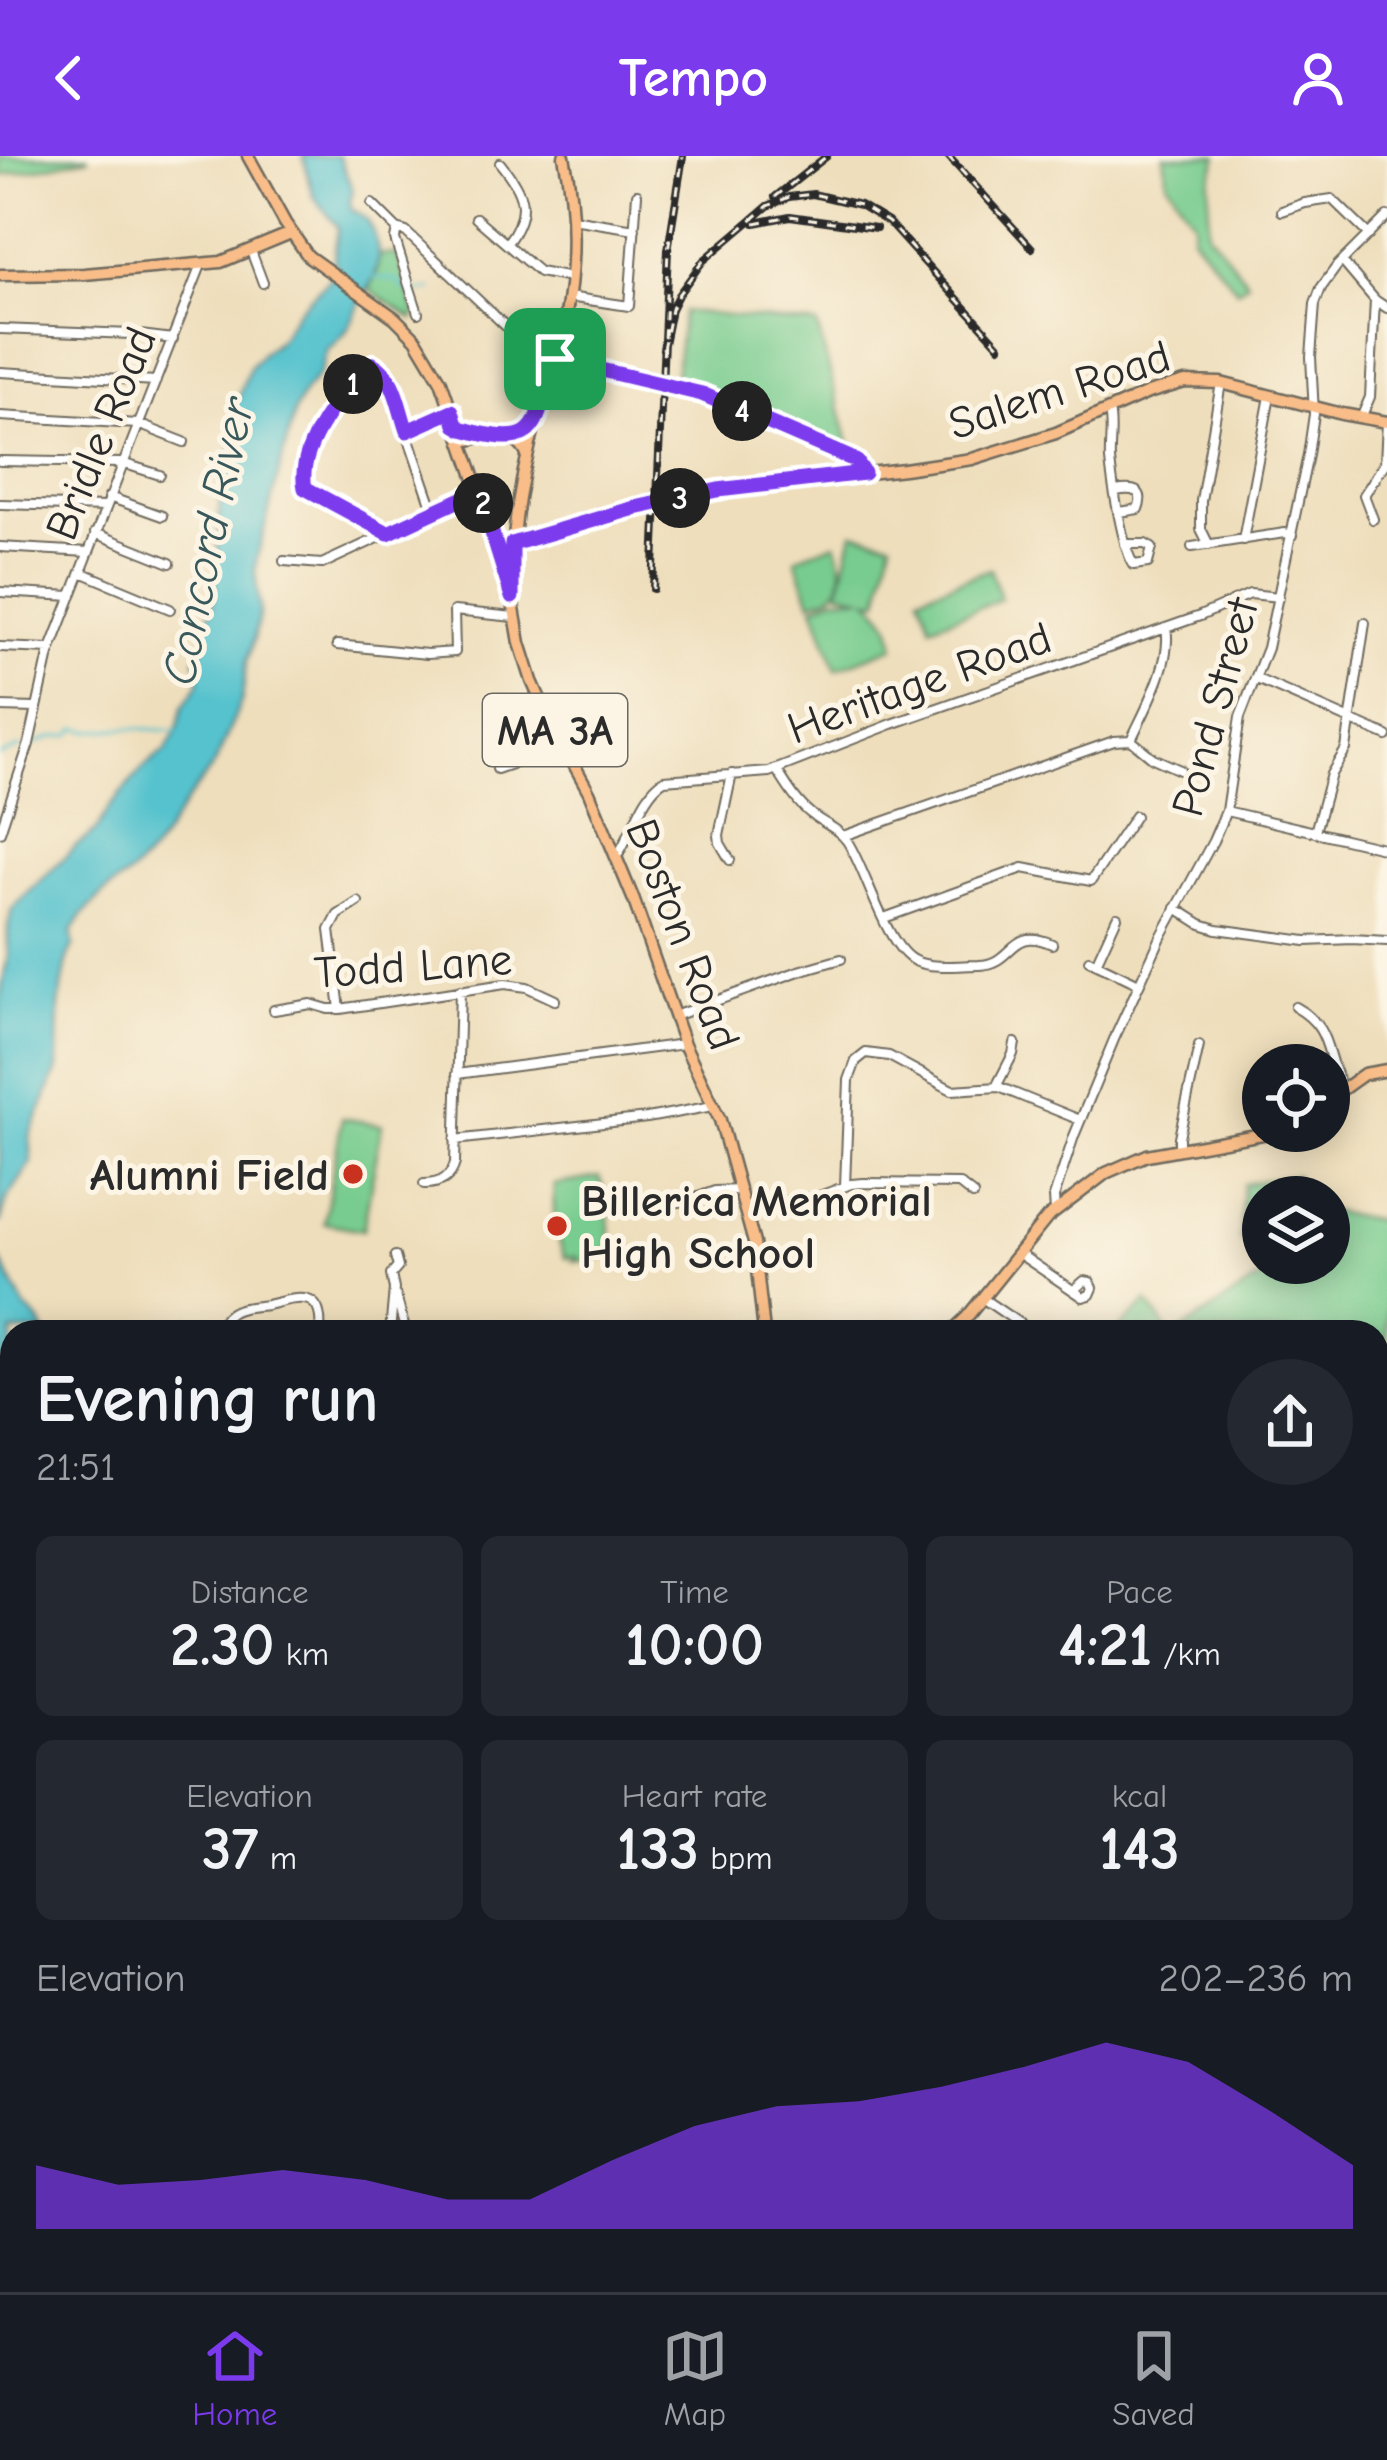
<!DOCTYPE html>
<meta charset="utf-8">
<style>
:root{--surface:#171b24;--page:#242831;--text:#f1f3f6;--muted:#9ea1a6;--line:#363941;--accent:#7c3aed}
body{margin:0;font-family:"Comic Neue",sans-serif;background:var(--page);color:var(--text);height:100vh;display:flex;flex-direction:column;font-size:45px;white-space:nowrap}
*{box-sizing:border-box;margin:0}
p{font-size:39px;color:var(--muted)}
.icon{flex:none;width:66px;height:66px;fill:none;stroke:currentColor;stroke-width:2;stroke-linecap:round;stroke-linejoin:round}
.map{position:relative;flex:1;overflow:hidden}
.sheet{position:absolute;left:0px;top:1164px;width:1389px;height:972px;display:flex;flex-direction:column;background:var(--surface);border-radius:36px 36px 0 0;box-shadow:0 6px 30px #0003}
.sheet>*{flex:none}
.controls{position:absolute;left:1242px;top:888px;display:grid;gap:24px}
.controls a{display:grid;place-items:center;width:108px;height:108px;border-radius:50%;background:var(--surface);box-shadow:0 6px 30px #0003;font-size:60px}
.pin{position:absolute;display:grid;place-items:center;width:102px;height:102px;color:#fff;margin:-51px;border-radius:24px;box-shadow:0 6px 18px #0006}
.km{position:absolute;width:60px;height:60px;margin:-30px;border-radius:50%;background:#222;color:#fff;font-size:33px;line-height:60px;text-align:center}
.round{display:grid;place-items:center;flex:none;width:126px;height:126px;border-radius:63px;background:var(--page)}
.overview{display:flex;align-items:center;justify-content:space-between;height:204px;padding:0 36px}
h1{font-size:66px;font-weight:600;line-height:90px}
.figures{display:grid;grid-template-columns:repeat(3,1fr);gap:18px;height:204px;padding:12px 36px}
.figures div{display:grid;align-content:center;border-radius:18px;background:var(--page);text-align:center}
.figures b{font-size:60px;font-weight:600}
.figures small{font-size:33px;font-weight:400}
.figures p{font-size:33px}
.chart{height:336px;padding:24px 36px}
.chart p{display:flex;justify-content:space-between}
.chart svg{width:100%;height:216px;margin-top:12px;fill:var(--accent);opacity:.7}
header{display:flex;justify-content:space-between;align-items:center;height:156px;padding:0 36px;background:var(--accent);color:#fff;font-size:54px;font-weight:600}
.tab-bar{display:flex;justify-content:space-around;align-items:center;height:168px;border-top:3px solid var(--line);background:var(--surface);font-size:33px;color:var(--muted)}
.tab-bar a{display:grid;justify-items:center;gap:6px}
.tab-bar .on{color:var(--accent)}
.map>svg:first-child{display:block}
.green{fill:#78cc8f;stroke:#527c5d;stroke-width:3}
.water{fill:#55c2cd;stroke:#40767c;stroke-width:3}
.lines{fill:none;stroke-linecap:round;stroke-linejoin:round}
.stream{stroke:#55c2cd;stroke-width:3}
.minor-casing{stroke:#6f6a5e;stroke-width:12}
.major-casing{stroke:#6f6a5e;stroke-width:15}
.minor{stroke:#fff;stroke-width:8}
.major{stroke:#f8bd88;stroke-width:10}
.rail-casing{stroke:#2b2b2b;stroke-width:8}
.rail{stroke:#fcf5e5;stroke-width:3;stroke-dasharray:9;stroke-linecap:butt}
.route-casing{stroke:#fff;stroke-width:24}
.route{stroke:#7c3aed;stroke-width:15}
.poi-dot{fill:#c8321e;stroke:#fcf5e5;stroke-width:4.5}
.labels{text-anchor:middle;stroke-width:10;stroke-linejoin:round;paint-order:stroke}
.shield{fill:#fcf5e5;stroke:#6a6863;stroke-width:3}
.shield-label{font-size:42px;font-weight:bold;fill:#2b2b2b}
.street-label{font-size:45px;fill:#2b2b2b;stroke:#fcf5e5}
.poi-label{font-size:45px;font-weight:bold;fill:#2b2b2b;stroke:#fcf5e5;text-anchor:end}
.water-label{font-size:48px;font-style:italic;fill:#38585c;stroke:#fcf5e5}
</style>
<header><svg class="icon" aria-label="back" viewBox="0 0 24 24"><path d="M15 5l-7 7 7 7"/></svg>Tempo<svg class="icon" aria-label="person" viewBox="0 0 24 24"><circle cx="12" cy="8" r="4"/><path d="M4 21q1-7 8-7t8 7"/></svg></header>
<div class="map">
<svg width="1387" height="2136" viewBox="0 0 1387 2136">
<rect width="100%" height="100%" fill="#fcf5e5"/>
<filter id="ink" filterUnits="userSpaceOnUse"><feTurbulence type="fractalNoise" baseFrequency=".00833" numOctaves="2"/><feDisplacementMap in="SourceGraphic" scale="24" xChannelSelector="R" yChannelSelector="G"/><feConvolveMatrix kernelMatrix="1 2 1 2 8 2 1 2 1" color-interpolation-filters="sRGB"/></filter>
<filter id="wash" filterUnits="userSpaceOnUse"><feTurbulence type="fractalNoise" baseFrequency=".004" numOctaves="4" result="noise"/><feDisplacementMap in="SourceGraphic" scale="48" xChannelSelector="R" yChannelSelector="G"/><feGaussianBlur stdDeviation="2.7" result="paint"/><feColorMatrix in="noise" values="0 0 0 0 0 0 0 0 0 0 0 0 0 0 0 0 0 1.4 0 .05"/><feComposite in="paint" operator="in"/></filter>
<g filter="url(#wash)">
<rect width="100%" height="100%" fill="#eedebc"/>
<path class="green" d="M0 0H88V2L0 20Z
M1164 0H1218L1210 25 1208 76 1248 126 1237 134 1192 80 1194 65 1167 25Z
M397 98 416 159 413 163 369 134 377 118 379 99Z
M683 155 817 169 852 298 708 237 674 227Z
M853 376 892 385 879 444 869 443C885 459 894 467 894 491L836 513 814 450 835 441H863L839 435Z
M836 387C842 402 847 426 832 438 826 442 818 443 811 446L796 404 798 401Z
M990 413 1001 443 931 470 920 439Z
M342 962 382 969 363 1074 324 1067Z
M1295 1019 1299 1041H1263V1097L1259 1096 1240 1083 1243 1028Z
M599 1021C608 1041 612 1072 609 1094L601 1097 598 1103 572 1106 577 1104V1101L565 1102C556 1082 552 1051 554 1029Z
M1329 1055 1387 1067V1258L1377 1262V1176H1179L1283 1107H1329Z
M1147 1146 1169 1176H1116Z
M12 1299V1356L0 1357V1315Z
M559 2124H690L606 2136H561Z"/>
<path class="water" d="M303 0H339L353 35 350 45 352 54C377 64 383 97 374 121 370 130 364 138 360 147 352 166 345 182 327 193L320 217 304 236 295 254 257 401 255 416 260 454 254 483 247 504 242 543 215 608 187 644 155 693 131 718 104 737 82 760 72 776 73 791 68 800 59 849 58 913 30 980 32 1006 7 1043 0 1068V841L8 800V771L12 753 75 691 96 675 109 652 142 613 166 594 177 575 183 551 199 527 200 517 195 503 206 488V465L212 453 216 427 220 342 223 330 232 313 234 251 250 211 264 195 279 184 297 155 338 114 334 103 338 71 314 41Z
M0 1103 25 1151 37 1162 45 1176H12V1288L7 1287 9 1265 0 1233Z
M12 1481V1574L0 1585V1503Z"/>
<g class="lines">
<path class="stream" d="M373 121 395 124 406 135
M416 135 432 134
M34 588 53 581 71 579 77 572 89 575 132 572 177 575
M0 600 21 591
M0 1736 9 1737 12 1745
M1377 1956 1387 1974
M244 2124 247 2136
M724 2136 723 2125 727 2124
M1028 2136 1041 2124"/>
</g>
</g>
<g filter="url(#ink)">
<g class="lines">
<defs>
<path id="minor" d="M500 7C523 35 532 55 507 87
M372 48 397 73 406 76 533 196 560 207 702 238 850 301 857 306 864 317
M1282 55 1305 47 1332 43 1369 79
M476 62 539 116 571 122
M572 63 635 73
M397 73 395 83 408 125
M251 95 263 127
M1342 105 1375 144 1387 152
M408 126 418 157
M568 141 629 150 637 38
M0 173 132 178 173 183
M533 196 542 238
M0 216 156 225
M1109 255C1113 271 1109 287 1110 304 1112 325 1123 395 1134 409L1148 407 1152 392 1145 388H1125
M0 260 138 268 184 286
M1361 262 1370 241 1375 144
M407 275 452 255
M0 305 122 307 160 319
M1116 335C1132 332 1146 333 1138 353L1120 356
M109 341 162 360
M0 348 105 351
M1373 363 1364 339 1385 307 1387 266
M95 377 170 407
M388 377 310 336 303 324C313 278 337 238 373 208L382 213 393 227 398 251 434 356
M1243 384 1270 240
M1209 389 1201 373V345L1221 227
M0 391 88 396
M1192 391 1285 377 1292 379
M284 405 322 408 479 335
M81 416 170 453
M0 436 72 440
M337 489 427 498 455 496 454 455 514 461
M0 491 51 493
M1257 523 1387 580
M0 551 36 552
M1131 584C1145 554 1173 505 1166 472
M497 613 563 590
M776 613C786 628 796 646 810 657 823 668 837 671 847 685 866 713 886 792 915 805 932 813 960 809 979 809 1015 808 1009 769 1052 788
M1226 655 1387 693
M0 676 29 588 49 498 201 109
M1315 676 1331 618 1346 593 1365 467
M843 680 1114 585 1131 584 1153 602 1180 614
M617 700C632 678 642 637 664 624L769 616 892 568 1200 460 1250 438 1279 441
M730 704 720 687 719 679 732 618
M1176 752 1201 768 1217 773 1306 785 1352 783 1387 785
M884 762 1023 712 1091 725 1135 660
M1089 804 1139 828
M1096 807 1117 761
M1295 851C1333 872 1324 898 1342 932
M340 853 330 774 338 759 358 746
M274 854 311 848 328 853H340L505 828 527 831 555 844
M674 860 799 815 841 803
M457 918 684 888
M996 931 1013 898 1015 887
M455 984 647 962 713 950
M1179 991V981L1199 890
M424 1028C439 1028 451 1023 455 1007L460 834
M845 1030 849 924 856 905 866 897 889 900 952 934 999 931 1080 964
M745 1050 814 1042 851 1028 864 1027 959 1028 973 1039
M1055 1055 1054 1041 1074 980 1115 881 1161 781 1213 685 1226 655 1240 561 1267 492 1308 299 1314 258 1311 201 1315 148 1321 132 1337 110 1387 60
M623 1056 690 1044 715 1035 740 1034
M1018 1097 1083 1141 1090 1139 1093 1132 1090 1126 1084 1125 1075 1133
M396 1140 406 1176
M982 1142 1032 1176
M220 1176C222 1168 221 1164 228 1159 238 1150 255 1151 267 1149 296 1142 324 1132 320 1176
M390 1176 394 1133 391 1119 398 1111 395 1100
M1377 1303 1387 1301
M1377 1465 1383 1404 1387 1394
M1377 1483 1387 1480
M1377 1592 1387 1603
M1377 1722 1387 1732
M1377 1853 1387 1864
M1377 2053 1387 2054
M316 2124V2136
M566 2124 568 2136
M863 2136 915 2125 970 2136
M1096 2136 1114 2124"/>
<path id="major" d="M248 0 285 67 308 100 395 162 416 183 441 225 491 369 512 441 520 487 532 525 548 561 589 636 633 742 684 888 720 964 754 1087 764 1176
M0 119 84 118 221 106 291 77
M462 286C484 279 516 273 527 299
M497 392 635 352 718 334 904 313 972 303 1056 277 1148 237 1185 226 1221 227 1342 258 1387 266
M512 425C512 370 522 315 537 262 545 232 556 204 563 174 575 117 576 57 564 0
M1329 943 1364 918 1387 914
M951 1176 967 1161 1047 1062 1106 1017 1147 999 1279 975
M0 1294 12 1295
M9 1937 12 1941
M0 1988 12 1983
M124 2124 131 2136
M1115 2124 1129 2136"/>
</defs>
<use href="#minor" class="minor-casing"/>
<use href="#major" class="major-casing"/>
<use href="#minor" class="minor"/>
<use href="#major" class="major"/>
<defs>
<path id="rail" d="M948 0 1032 92
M775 41 827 0
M755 67 790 60 876 72
M663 193 671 153 678 139 703 105 768 50 789 41 813 38 860 49 888 66 1000 190
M653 433 668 94 683 0"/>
</defs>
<use href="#rail" class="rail-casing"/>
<use href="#rail" class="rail"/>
</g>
</g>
<g class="lines" filter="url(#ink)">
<defs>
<path id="route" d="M555 203 702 238 850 302 857 306 864 317 718 334 635 352 512 388V441L479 335 388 377 305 332C296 292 343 232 373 208 396 221 398 250 407 275L452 255 456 269 463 273C544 296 533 269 555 203Z"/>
</defs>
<use href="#route" class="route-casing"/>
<use href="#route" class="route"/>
</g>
<g class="poi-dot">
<circle cx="353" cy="1018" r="12"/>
<circle cx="557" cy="1070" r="12"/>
</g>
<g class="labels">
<rect class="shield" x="483" y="538" width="144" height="72" rx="9"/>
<g class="shield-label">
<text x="555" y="589">MA 3A</text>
</g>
<g class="street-label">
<text transform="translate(1059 233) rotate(-18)" y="16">Salem Road</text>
<text transform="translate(100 277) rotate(-68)" y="16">Bridle Road</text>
<text transform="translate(919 526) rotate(-20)" y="16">Heritage Road</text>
<text transform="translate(1214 551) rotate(-75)" y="16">Pond Street</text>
<text transform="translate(684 778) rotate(69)" y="16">Boston Road</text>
<text transform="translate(413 809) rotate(-4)" y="16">Todd Lane</text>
</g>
<g class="poi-label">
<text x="329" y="1034">Alumni Field</text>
<text x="581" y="1060" text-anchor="start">Billerica Memorial<tspan x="581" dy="52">High School</tspan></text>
</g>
<g class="water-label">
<text transform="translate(207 385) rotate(-78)" y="17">Concord River</text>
</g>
</g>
</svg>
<div class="controls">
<a><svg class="icon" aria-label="locate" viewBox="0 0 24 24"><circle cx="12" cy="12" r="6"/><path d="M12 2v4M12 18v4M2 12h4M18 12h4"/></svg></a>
<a><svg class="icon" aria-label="layers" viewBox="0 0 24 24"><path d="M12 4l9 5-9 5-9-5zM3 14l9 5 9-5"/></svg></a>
</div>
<div class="pin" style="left:555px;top:203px;background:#1e9e55"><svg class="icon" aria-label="arrive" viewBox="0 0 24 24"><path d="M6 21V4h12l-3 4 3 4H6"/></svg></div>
<b class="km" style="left:353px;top:228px">1</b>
<b class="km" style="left:483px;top:347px">2</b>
<b class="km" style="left:680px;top:342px">3</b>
<b class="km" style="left:742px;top:255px">4</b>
<section class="sheet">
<div class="overview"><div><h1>Evening run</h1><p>21:51</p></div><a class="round"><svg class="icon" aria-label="share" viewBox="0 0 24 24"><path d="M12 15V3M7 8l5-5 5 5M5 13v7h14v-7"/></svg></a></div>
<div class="figures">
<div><p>Distance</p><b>2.30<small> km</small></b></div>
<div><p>Time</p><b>10:00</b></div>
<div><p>Pace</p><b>4:21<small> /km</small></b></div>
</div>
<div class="figures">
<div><p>Elevation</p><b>37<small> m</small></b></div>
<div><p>Heart rate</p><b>133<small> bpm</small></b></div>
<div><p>kcal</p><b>143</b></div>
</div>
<div class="chart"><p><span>Elevation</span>202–236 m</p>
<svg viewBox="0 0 160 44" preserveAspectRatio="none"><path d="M0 44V31L10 35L20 34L30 32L40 34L50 38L60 38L70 30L80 23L90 19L100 18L110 15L120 11L130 6L140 10L150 20L160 31V44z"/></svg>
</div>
</section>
</div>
<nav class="tab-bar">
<a class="on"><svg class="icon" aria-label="home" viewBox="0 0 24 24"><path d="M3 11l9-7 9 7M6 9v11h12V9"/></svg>Home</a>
<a><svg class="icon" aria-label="map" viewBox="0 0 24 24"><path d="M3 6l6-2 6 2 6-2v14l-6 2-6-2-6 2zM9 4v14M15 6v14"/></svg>Map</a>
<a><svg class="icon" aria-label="saved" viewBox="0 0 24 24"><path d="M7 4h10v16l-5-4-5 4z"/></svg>Saved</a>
</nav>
